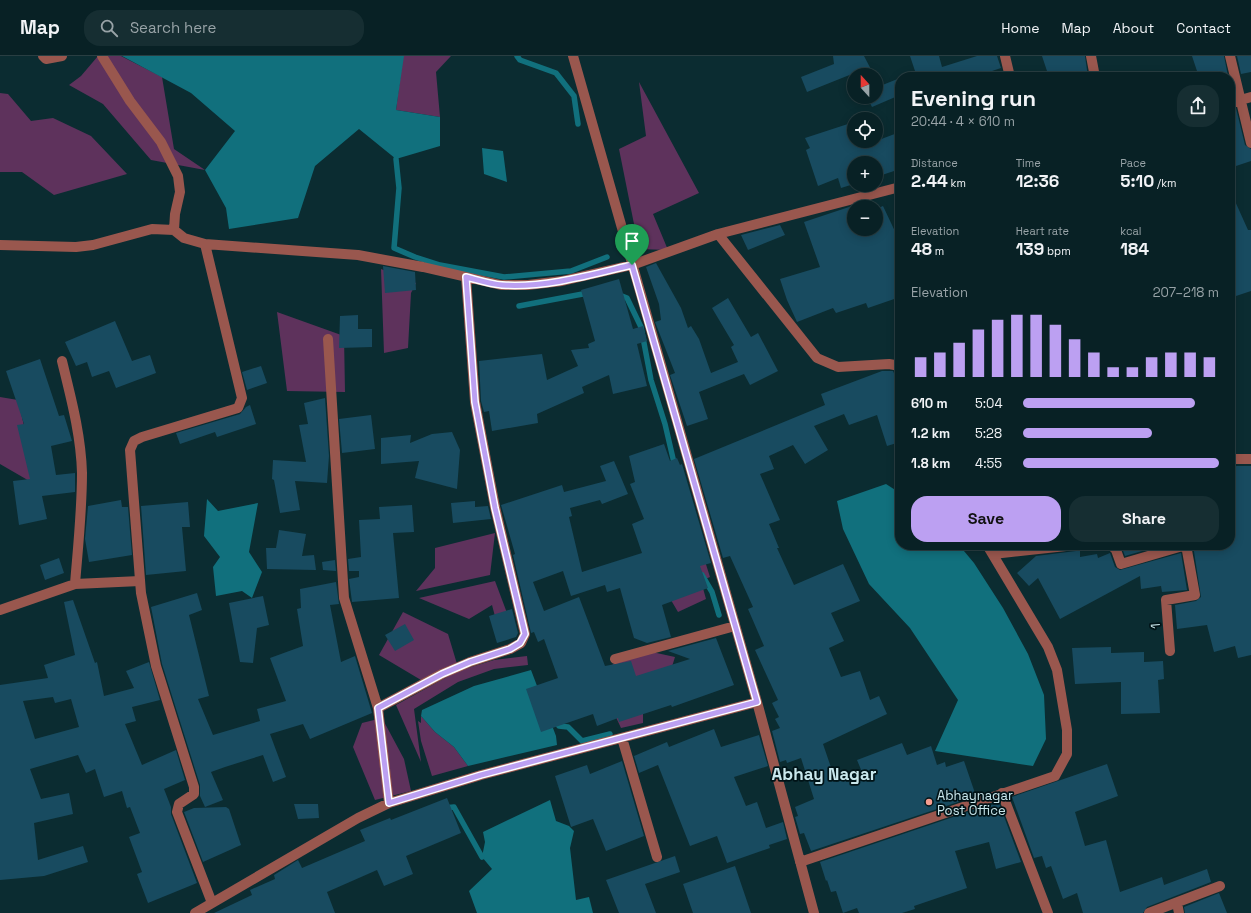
<!DOCTYPE html>
<meta charset="utf-8">
<style>
:root{--surface:#082125;--page:#162e32;--text:#f1f3f6;--muted:#98a3a7;--line:#293e42;--accent:#bca0f2}
body{margin:0;font-family:"Space Grotesk",sans-serif;background:var(--page);color:var(--text);height:100vh;display:flex;flex-direction:column;font-size:15px;white-space:nowrap}
*{box-sizing:border-box;margin:0}
p{font-size:13px;color:var(--muted)}
.icon{flex:none;width:22px;height:22px;fill:none;stroke:currentColor;stroke-width:2;stroke-linecap:round;stroke-linejoin:round}
.map{position:relative;flex:1;overflow:hidden}
.drawer{position:absolute;left:895px;top:16px;width:340px;height:478px;display:flex;flex-direction:column;background:var(--surface);border-radius:16px;box-shadow:0 2px 10px #0003,0 0 0 1px var(--line)}
.drawer>*{flex:none}
.needle{width:26px;rotate:339deg}
.buttons{position:absolute;left:847px;top:12px;display:grid;gap:8px}
.buttons a{display:grid;place-items:center;width:36px;height:36px;border-radius:50%;background:var(--surface);box-shadow:0 2px 10px #0003,0 0 0 1px var(--line);font-size:20px}
.pin{position:absolute;display:grid;place-items:center;width:34px;height:34px;color:#fff;margin:-41px -17px;border-radius:50% 50% 50% 0;rotate:-45deg;box-shadow:0 0 4px #0007}
.pin .icon{rotate:45deg}
.round{display:grid;place-items:center;flex:none;width:42px;height:42px;border-radius:16px;background:var(--page)}
.headline{display:flex;align-items:center;justify-content:space-between;height:68px;padding:0 16px}
h1{font-size:22px;font-weight:700;line-height:30px}
.figures{display:grid;grid-template-columns:repeat(3,1fr);gap:6px;height:68px;padding:4px 16px}
.figures div{display:grid;align-content:center}
.figures b{font-size:17px;font-weight:700}
.figures small{font-size:11px;font-weight:400}
.figures p{font-size:11px}
.chart{height:112px;padding:8px 16px}
.chart p{display:flex;justify-content:space-between}
.chart svg{width:100%;height:72px;margin-top:4px;stroke:var(--accent);stroke-width:6}
.cta{display:flex;gap:8px;margin-top:auto;padding:8px 16px}
.cta a{flex:1;height:46px;border-radius:16px;background:var(--accent);color:#111;font-size:16px;font-weight:700;line-height:46px;text-align:center}
.cta a+a{background:var(--page);color:var(--text)}
ul{padding:0 16px;list-style:none;font-size:13px}
li{display:grid;grid-template-columns:64px 48px 1fr;align-items:center;height:30px}
li i{height:10px;border-radius:5px;background:var(--accent)}
header{display:flex;align-items:center;gap:24px;box-sizing:border-box;height:56px;padding:0 20px;background:var(--surface);border-bottom:1px solid var(--line)}
header strong{font-size:19px}
nav{display:flex;gap:22px;margin-inline-start:auto;font-size:14px}
.search{width:280px;height:36px;background:var(--page);display:flex;align-items:center;gap:10px;box-sizing:border-box;padding:0 14px;border-radius:16px;color:var(--muted);font-size:15px}
.map>svg:first-child{display:block}
.green{fill:#5e325c}
.water{fill:#11707d}
.lines{fill:none;stroke-linecap:round;stroke-linejoin:round}
.stream{stroke:#11707d;stroke-width:5.5}
.building{fill:#184b60;fill-rule:evenodd}
.minor{stroke:#99574e;stroke-width:10}
.route-casing{stroke:#fff;stroke-width:8}
.route{stroke:#bca0f2;stroke-width:5}
.poi-dot{fill:#f59d8f;stroke:#001317;stroke-width:1.5}
.labels{text-anchor:middle;stroke-width:3.5;stroke-linejoin:round;paint-order:stroke}
.street-label{font-size:13px;fill:#c9e7ec;stroke:#001317}
.poi-label{font-size:13px;fill:#c9e7ec;stroke:#001317;text-anchor:start}
.district-label{font-size:17px;font-weight:bold;fill:#c9e7ec;stroke:#001317}
</style>
<header>
<strong>Map</strong>
<div class="search"><svg class="icon" aria-label="search" viewBox="0 0 24 24"><circle cx="10" cy="10" r="6"/><path d="M15 15l6 6"/></svg>Search here</div>
<nav><a>Home</a><a>Map</a><a>About</a><a>Contact</a></nav>
</header>
<div class="map">
<svg width="1251" height="857" viewBox="0 0 1251 857">
<rect width="100%" height="100%" fill="#0b2c31"/>
<path class="green" d="M98 0H121L162 21 174 93 205 114 151 104 103 48 69 29 81 20Z
M403 0H451L436 16 440 61 396 54Z
M639 26 699 137 653 158 668 194 639 193 619 93 646 80Z
M0 37 8 38 31 65 53 62 91 80 127 118 54 139 22 116H0Z
M381 213 416 227 411 237 408 292 384 297Z
M277 256 344 280 345 336 287 335Z
M0 341 18 344 38 430 0 408Z
M495 477 490 519 416 535 435 512V492Z
M703 499 710 521 701 525 706 543 678 556 668 539Z
M495 525 510 565 497 568 492 549 469 563 419 542Z
M403 556 448 578 457 608 421 624 379 599Z
M652 596 675 601 670 617 643 620V667L621 672 614 657 590 624 615 607Z
M527 600 528 609 494 613 458 626 414 653 421 706 396 649 458 615 494 604Z
M421 660 435 676 454 691 468 710 432 720 421 685 418 665 421 667Z
M382 662 404 703 411 735 375 744 353 691 362 667Z"/>
<path class="water" d="M122 0H404L396 54 440 61V90L396 103 359 73 315 110 298 162 229 173 226 152 205 114 235 75 191 37Z
M482 92 503 95 507 126 484 118Z
M886 428 900 437V489H959L974 507 1003 552 1028 598 1044 639 1046 683 1033 710 935 695 958 644 910 572 869 528 843 473 837 445Z
M207 443 218 455 258 447 249 496 262 516 252 542 242 535 216 540 213 511 220 501 204 480Z
M531 614 556 680 557 689 468 710 454 691 435 676 421 660 422 654 474 630Z
M550 744 556 765 569 770 574 775 570 792 576 844 589 841 593 857H477L469 835 492 813 482 801 485 786 483 776Z"/>
<g class="lines">
<path class="stream" d="M517 0 520 4 556 17 574 40 578 68
M396 103 399 132 394 192 415 201 440 209 504 221 571 215 607 201
M617 238 627 242 641 271 651 324 665 368 675 411
M519 250 588 237
M702 519 712 536 719 559
M554 664 559 670 568 671 582 685 610 678
M444 752 454 751 482 801"/>
</g>
<path class="building" d="M833 0H864L874 19H858L857 16 807 36 801 21 834 8Z
M910 0H939L942 11 977 0H997L1001 12 974 21H917Z
M1042 0H1085L1088 21H1049Z
M1192 0H1224L1228 20 1199 21Z
M1237 0H1251V16L1241 18Z
M876 22 880 30 900 22V39L872 51 867 41H876Z
M1236 52 1245 89 1251 93V105L1230 112V53Z
M854 66V85H876L900 76V113L876 121V107H854V128L841 132 838 122 818 130 806 94 810 92 805 82Z
M1230 134 1248 174H1251V235L1230 242Z
M855 149 854 173H876V153L883 150 900 186V241L868 252 866 247 836 257 833 252 797 266 787 244 780 223 820 211 804 166Z
M780 169 785 179 748 194 741 179Z
M656 207 681 252 688 272 691 270 699 283 711 317 738 306 731 291 734 289 712 252 728 242 751 281 758 277 778 315 750 329 744 318 699 336 708 363 687 370 670 319 675 317 655 266 661 264 659 248 646 211Z
M383 210 415 216 416 234 385 237Z
M619 223 633 273 643 270 647 285 637 288 647 330 613 338 609 319 582 331 584 337 537 358 538 367 492 375 489 355 484 356 481 345 479 305 542 298 547 324 578 310 571 294 589 292 588 288 595 285 581 234Z
M358 259V273H372V291L339 292 340 260Z
M115 265 132 305 150 299 156 317 116 332 109 315 92 321 87 306 76 310 65 286Z
M40 303 59 360 64 359 72 385 51 390 56 419 75 417V436L42 440 47 463 19 469 13 425 30 423 17 369 24 368 6 315Z
M261 310 267 327 247 334 242 316Z
M882 315H893L900 330V386L887 390 877 359 849 369 844 358 814 370 828 394 805 408 793 389 769 400 774 413 760 418 780 464 769 468 779 492H777L794 529 843 508 860 545 831 557 844 585 829 592 841 621 860 615 870 644 879 640 887 658 823 688 836 726 862 716 857 704 902 687 907 699 931 690 937 709 945 706 946 711 964 705 976 740 811 795 804 777 800 778 795 761 798 760 795 751 814 743 801 702 787 707 786 704 780 706 772 675 780 672 775 663 779 661 772 647 778 644 755 594 764 590 748 553 753 551 730 500 723 502 694 403 825 349 821 338Z
M325 342 329 400 327 427 295 425 300 454 280 457 274 424 272 423 273 404 306 406 299 369 308 368 304 347Z
M250 349 256 368 217 381 215 376 180 388 176 377 240 358 246 351Z
M371 359 375 393 342 397 339 363Z
M452 376 460 394 457 433 415 422 419 405 381 408V382L411 379 410 387 432 378Z
M664 388 670 405 677 402 680 409 682 408 711 507 700 510 708 532 662 549 671 581 647 587 634 582 620 532 607 536 605 529 571 540 563 515 533 526 544 555 579 541 605 610 631 605 636 620 690 603 668 595 716 582 734 629 672 651 671 649 619 666 618 662 597 670 593 658 541 676 526 633 558 622 544 583 538 586 534 576 531 577 513 499 515 498 501 449 562 429 564 436 606 425 600 410 614 405 628 438 602 448 600 444 570 452 572 460 569 461 582 516 642 497 632 468 644 463 630 428 635 426 629 400Z
M1237 410H1251V599L1238 602 1235 590 1214 596 1207 569 1177 573 1175 549 1196 545 1201 541 1193 489H1230V411Z
M121 444 122 451H128L132 499 89 506 85 483 88 450Z
M475 445V451L488 450 491 463 453 467 451 447Z
M188 446 190 471H182L186 515 146 519 141 450Z
M412 449 414 476 393 477 399 542 352 546 349 523 359 521V515H349L348 503 361 501 359 464 380 463 379 451Z
M279 474 306 478 302 500 314 499 316 514 267 513 266 492H276Z
M1128 489H1163L1125 500 1122 492Z
M1080 493V501L1097 498 1098 502 1110 497 1115 511 1120 514 1181 497 1187 534 1162 536 1161 530 1141 533 1140 520 1060 563 1038 522 1029 530 1017 517 1036 500 1076 495Z
M59 502 64 517 45 524 40 509Z
M335 504 336 515 323 514 322 506Z
M336 526 339 548 330 549 341 606 355 600 372 657 310 683 303 668 270 678 286 721 273 726 263 699 225 711 211 716 223 744 205 751 200 740V729L162 608 151 551 197 537 202 554 189 559 209 640 198 643 213 679 260 665 257 653 286 645 270 602 303 590 297 553 301 552 300 533Z
M263 540 269 569 257 572 253 607 240 606 229 547Z
M73 544 95 607 97 606 104 640 134 632 126 615 149 606 160 644 132 651 136 665 125 668 142 709 176 694 185 724 164 733 171 751V758L197 827 148 847 137 818 142 816 129 781 140 777 130 751 127 752 122 735 104 741 95 713 86 717 78 699 30 713 41 743 69 737 73 758 34 767 38 804 83 790 88 806 44 820 0 824V629L48 622 44 609 75 599 64 546ZM53 641 55 647 71 643 79 671 35 683 23 645Z
M512 553 518 577 516 581 497 587 489 560Z
M405 568 414 584 395 595 385 579Z
M1111 591V597L1144 596V606L1163 605 1164 623 1158 624 1160 657 1121 658V626L1075 628 1072 592Z
M714 673 721 691 759 679 768 710 734 721 746 750 757 746 766 772 783 766 787 783 769 789 770 792 727 807 717 780 690 790 658 709 639 717 634 700 667 686 669 691Z
M622 705 644 780 606 795 593 763 571 771 555 720 587 709 590 718Z
M1107 708 1118 740 1075 756 1085 790 1106 784 1120 836 1162 821 1164 829 1207 813 1211 826 1147 851 1143 857H1083L1077 837 1063 843 1051 810 1046 812 1042 800 1034 802 1012 741Z
M447 742 461 777 406 800 413 818 384 830 377 814 327 836 335 857H214L252 839 250 834 275 823 274 819 298 804 302 812 365 785 360 774 390 762 391 764Z
M999 747 1021 806 996 813 989 786 955 795 967 832 914 850 915 853 902 857H859L857 852 843 857 836 835 831 836 827 824 826 825 820 806 980 752Z
M294 748H318L319 762 298 763Z
M226 751 229 753 241 789 203 806 184 756 194 752Z
M675 800 680 816 645 828 656 857H619L606 824Z
M735 810 751 857H693L683 828Z
M1219 837 1227 857H1185L1184 851Z"/>
<g class="lines">
<path class="minor" d="M43 0 46 3 62 0
M102 0 130 45 161 86 178 120 180 136 175 158 174 174 184 182 205 188 358 199 423 211 501 229H528L562 225 632 209 718 178 900 131
M573 0 757 646 814 857
M1005 0 1010 21
M1091 0 1095 21
M1230 0 1251 87
M1230 47 1251 41
M718 178 817 302 838 311 889 308 900 310
M205 188 242 342 238 352 142 381 134 385 130 394 141 537 156 610 194 731V738L179 748 177 756 212 847
M0 189 76 191 93 189 152 173 174 174
M328 283 344 542 378 652 389 747
M62 305C71 342 81 379 82 417 82 454 78 491 75 528
M1230 403H1251
M1111 489 1116 494 1121 508 1186 489
M993 498 1075 489
M0 554 75 528 140 525
M1170 595 1166 544 1195 539 1186 489
M615 603 735 570
M378 652 442 618 470 606 510 593 521 587 525 578 495 451 475 346 466 221
M622 682 657 801
M1002 737 1048 857
M800 806 1055 720 1067 698V674L1057 614 1048 591 987 489
M1177 847 1179 857
M195 857 358 762 389 747 481 719 757 646
M1149 857 1220 830"/>
</g>
<g class="lines">
<defs>
<path id="route" d="M632 209 757 646 481 719 389 747 378 652 442 618 470 606 510 593 520 587 525 578 495 452 475 346 466 221C478 224 490 228 502 229 546 232 590 219 632 209Z"/>
</defs>
<use href="#route" class="route-casing"/>
<use href="#route" class="route"/>
</g>
<circle class="poi-dot" cx="929" cy="746" r="4"/>
<g class="labels">
<g class="street-label">
<text transform="translate(1155 570) rotate(-96)" y="5">1</text>
</g>
<g class="poi-label">
<text x="937" y="744">Abhaynagar<tspan x="937" dy="15">Post Office</tspan></text>
</g>
<g class="district-label">
<text x="824" y="724">Abhay Nagar</text>
</g>
</g>
</svg>
<div class="buttons">
<a><svg class="needle" viewBox="-14 -14 28 28"><path d="M0-13l5 13h-10z" fill="#e53935"/><path d="M0 13l5-13h-10z" fill="#98a3a7"/></svg></a>
<a><svg class="icon" aria-label="locate" viewBox="0 0 24 24"><circle cx="12" cy="12" r="6"/><path d="M12 2v4M12 18v4M2 12h4M18 12h4"/></svg></a>
<a>+</a>
<a>−</a>
</div>
<div class="pin" style="left:632px;top:209px;background:#1e9e55"><svg class="icon" aria-label="arrive" viewBox="0 0 24 24"><path d="M6 21V4h12l-3 4 3 4H6"/></svg></div>
<section class="drawer">
<div class="headline"><div><h1>Evening run</h1><p>20:44 · 4 × 610 m</p></div><a class="round"><svg class="icon" aria-label="share" viewBox="0 0 24 24"><path d="M12 15V3M7 8l5-5 5 5M5 13v7h14v-7"/></svg></a></div>
<div class="figures">
<div><p>Distance</p><b>2.44<small> km</small></b></div>
<div><p>Time</p><b>12:36</b></div>
<div><p>Pace</p><b>5:10<small> /km</small></b></div>
</div>
<div class="figures">
<div><p>Elevation</p><b>48<small> m</small></b></div>
<div><p>Heart rate</p><b>139<small> bpm</small></b></div>
<div><p>kcal</p><b>184</b></div>
</div>
<div class="chart"><p><span>Elevation</span>207–218 m</p>
<svg viewBox="0 0 160 44" preserveAspectRatio="none"><path d="M5 44V32M15 44V29M25 44V23M35 44V15M45 44V9M55 44V6M65 44V6M75 44V12M85 44V21M95 44V29M105 44V38M115 44V38M125 44V32M135 44V29M145 44V29M155 44V32"/></svg>
</div>
<ul>
<li><b>610 m</b>5:04<i style="width:88%"></i></li>
<li><b>1.2 km</b>5:28<i style="width:66%"></i></li>
<li><b>1.8 km</b>4:55<i style="width:100%"></i></li>
</ul>
<div class="cta"><a>Save</a><a>Share</a></div>
</section>
</div>
